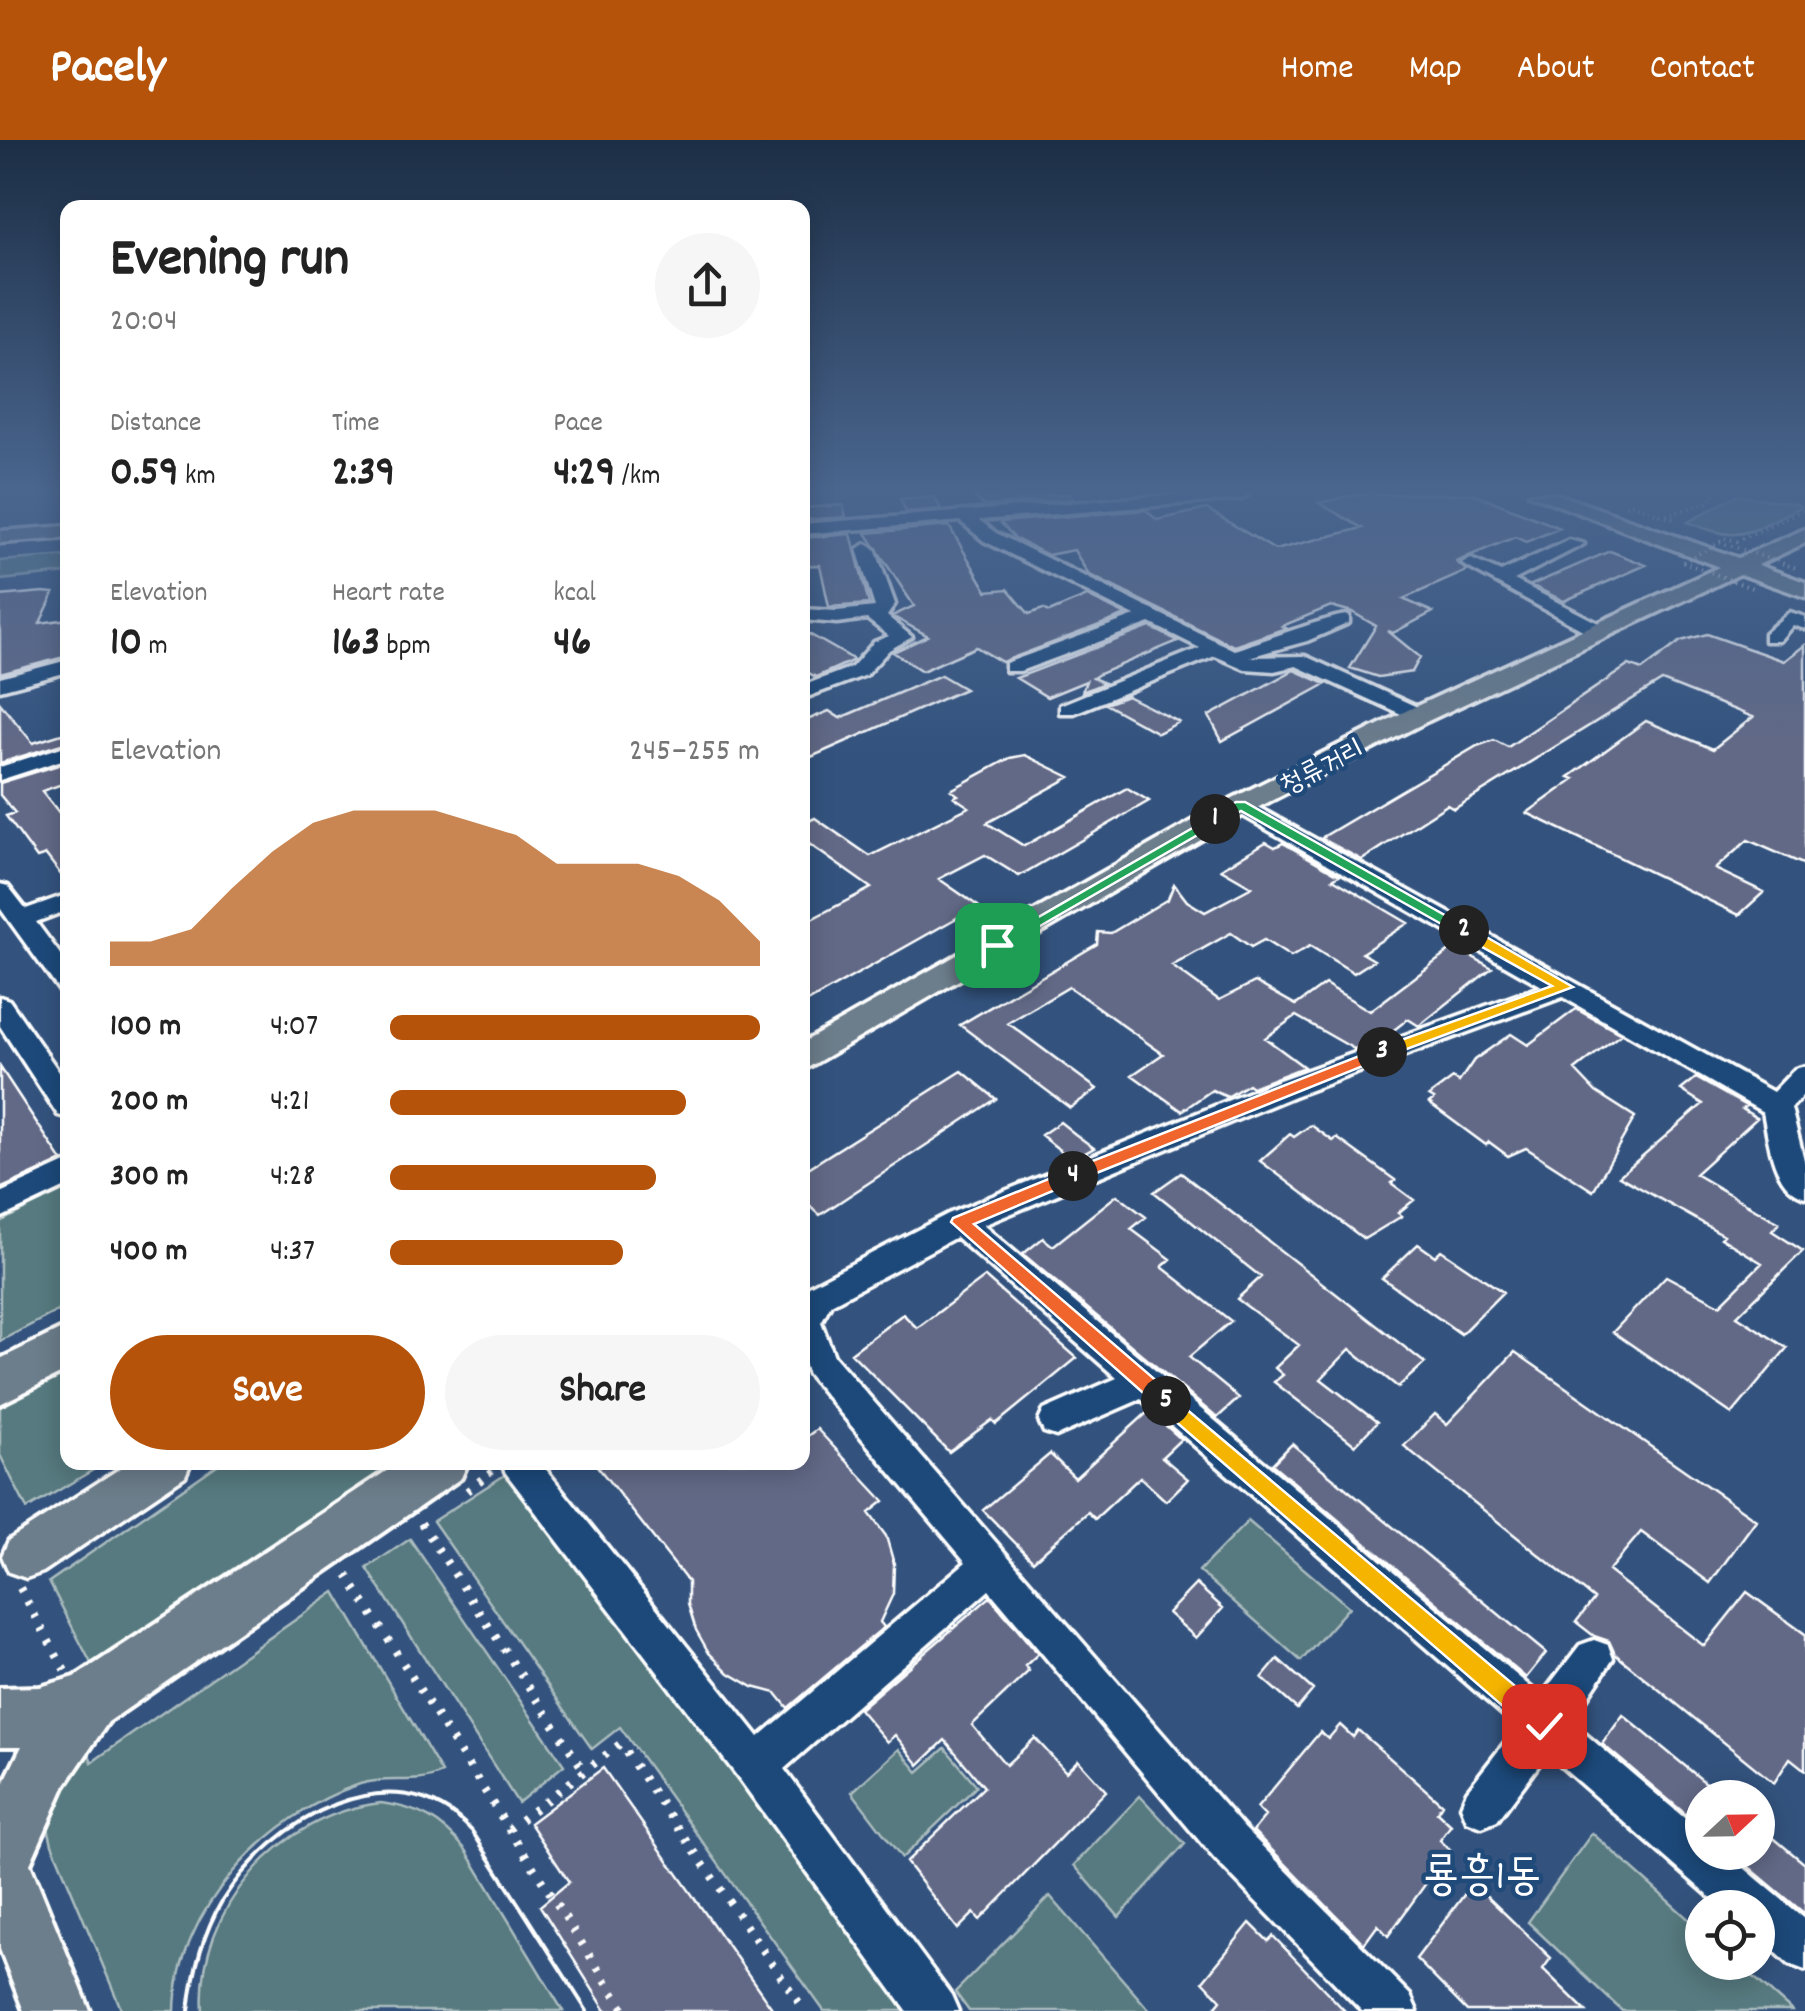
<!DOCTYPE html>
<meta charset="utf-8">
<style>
:root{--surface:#fff;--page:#f6f6f6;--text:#222;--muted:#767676;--accent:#b45309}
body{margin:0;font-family:Dekko,"Poor Story",sans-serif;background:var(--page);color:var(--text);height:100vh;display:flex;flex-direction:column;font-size:38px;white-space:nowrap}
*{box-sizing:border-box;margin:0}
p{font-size:32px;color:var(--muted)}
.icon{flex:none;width:55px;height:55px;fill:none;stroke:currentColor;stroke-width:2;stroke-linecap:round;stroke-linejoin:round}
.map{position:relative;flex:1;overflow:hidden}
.sheet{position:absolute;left:60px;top:60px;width:750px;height:1270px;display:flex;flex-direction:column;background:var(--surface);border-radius:20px;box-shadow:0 5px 25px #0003}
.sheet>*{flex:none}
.needle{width:65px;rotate:68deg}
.tools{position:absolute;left:1685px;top:1640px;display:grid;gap:20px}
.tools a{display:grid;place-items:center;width:90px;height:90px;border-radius:50%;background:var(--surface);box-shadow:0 5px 25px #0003;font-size:50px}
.pin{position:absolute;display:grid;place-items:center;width:85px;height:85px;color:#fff;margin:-42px;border-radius:20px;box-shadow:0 5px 15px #0006}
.km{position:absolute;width:50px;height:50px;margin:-25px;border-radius:50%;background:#222;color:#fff;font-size:28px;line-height:50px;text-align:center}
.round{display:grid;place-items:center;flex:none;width:105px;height:105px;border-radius:52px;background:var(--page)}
.overview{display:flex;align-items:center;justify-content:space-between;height:170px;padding:0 50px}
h1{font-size:55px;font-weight:700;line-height:75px}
.stats{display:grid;grid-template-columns:repeat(3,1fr);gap:15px;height:170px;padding:10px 50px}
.stats div{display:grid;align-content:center}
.stats b{font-size:42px;font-weight:700}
.stats small{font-size:28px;font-weight:400}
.stats p{font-size:28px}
.chart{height:280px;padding:20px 50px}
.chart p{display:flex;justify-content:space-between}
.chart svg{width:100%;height:180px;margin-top:10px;fill:var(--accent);opacity:.7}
.primary-button{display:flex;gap:20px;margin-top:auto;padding:20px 50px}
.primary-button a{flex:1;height:115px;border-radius:60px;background:var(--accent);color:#fff;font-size:40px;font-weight:700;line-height:115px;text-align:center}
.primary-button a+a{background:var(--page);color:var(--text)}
ul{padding:0 50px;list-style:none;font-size:32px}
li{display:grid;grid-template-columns:160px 120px 1fr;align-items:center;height:75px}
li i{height:25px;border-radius:12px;background:var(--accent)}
header{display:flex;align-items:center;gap:60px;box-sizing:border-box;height:140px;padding:0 50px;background:var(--accent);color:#fff}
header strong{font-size:48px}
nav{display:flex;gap:55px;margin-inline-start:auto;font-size:35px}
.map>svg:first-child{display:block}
.green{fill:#577a7f;stroke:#abbcbf;stroke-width:2.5}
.building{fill:#626986;stroke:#fff;stroke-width:2.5}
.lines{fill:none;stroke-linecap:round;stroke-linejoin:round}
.minor-casing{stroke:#fff;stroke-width:7}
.major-casing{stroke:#fff;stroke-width:7}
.highway-casing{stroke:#fff;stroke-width:8}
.path-far2{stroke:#fff;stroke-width:4;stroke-dasharray:1 5;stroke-linecap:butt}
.path-far1{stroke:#fff;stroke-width:6;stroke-dasharray:2.5 9;stroke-linecap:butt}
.path{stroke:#fff;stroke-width:8;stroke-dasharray:4 11;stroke-linecap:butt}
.minor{fill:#1f4a7a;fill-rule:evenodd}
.major{fill:#6c7d8b;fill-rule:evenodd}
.highway{fill:#6c7d8b;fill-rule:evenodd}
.tram{stroke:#fff;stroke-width:4}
.path-bridge{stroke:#fff;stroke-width:4;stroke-dasharray:1 5;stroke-linecap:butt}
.split-1{fill:#22a559;stroke:#fff;stroke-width:2.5}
.split-2{fill:#22a559;stroke:#fff;stroke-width:2.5}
.split-3{fill:#f5b400;stroke:#fff;stroke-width:2.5}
.split-4{fill:#f0652b;stroke:#fff;stroke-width:2.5}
.split-5{fill:#f0652b;stroke:#fff;stroke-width:2.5}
.split-6{fill:#f5b400;stroke:#fff;stroke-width:2.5}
.labels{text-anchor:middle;stroke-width:9;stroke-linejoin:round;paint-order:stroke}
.far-street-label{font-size:28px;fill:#fff;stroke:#1f4a7a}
.near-quarter-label{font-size:45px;fill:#fff;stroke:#1f4a7a}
</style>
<header>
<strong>Pacely</strong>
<nav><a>Home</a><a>Map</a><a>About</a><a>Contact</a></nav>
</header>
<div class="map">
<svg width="1805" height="1871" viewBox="0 0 1805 1871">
<rect width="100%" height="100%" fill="#33537e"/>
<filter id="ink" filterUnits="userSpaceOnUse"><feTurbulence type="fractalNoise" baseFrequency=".01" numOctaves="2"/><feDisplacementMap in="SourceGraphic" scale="20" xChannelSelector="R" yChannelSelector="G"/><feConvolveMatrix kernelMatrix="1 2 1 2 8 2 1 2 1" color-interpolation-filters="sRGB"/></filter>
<g filter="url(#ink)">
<path class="green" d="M1737 355 1797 364 1801 367C1748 391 1744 406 1688 382Z
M67 416V433L0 440V421Z
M67 1048V1166L0 1201V1082Z
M67 1225 68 1322 105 1323 27 1369 0 1315V1263Z
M220 1323H414L95 1531 49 1442Z
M508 1333 915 1871H824L620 1587 592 1609 433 1381Z
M1248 1381 1349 1467 1301 1521 1199 1431Z
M410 1399 564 1625 518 1663 367 1428Z
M335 1452 442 1633C416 1646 388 1635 360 1644 269 1674 176 1770 175 1871H122L52 1704 46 1679 86 1607 92 1622Z
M945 1608 977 1646 902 1718 852 1652 899 1609 918 1632Z
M1140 1656 1185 1704 1119 1777 1074 1725Z
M381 1663C419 1668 441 1680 466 1710L563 1871H203C196 1768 281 1674 381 1663Z
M1592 1693 1702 1791V1822L1738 1823 1792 1871H1622L1528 1782Z
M1050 1756 1150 1871H969L955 1852Z"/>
<path class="building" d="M971 354H1070L1073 359 984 366Z
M1357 354H1475L1560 388 1526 402 1515 397 1469 416 1457 422 1467 431 1403 459 1433 472 1393 493 1388 491 1420 517 1412 532 1378 537 1350 528 1376 486 1352 472 1331 466 1282 486 1286 488 1234 506 1088 434 1074 410 1048 415 1016 399 1000 382 1146 370 1157 380 1207 369 1275 410 1362 388 1319 363Z
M934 357 941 369 906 372 900 359Z
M843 365 846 377 802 380V368Z
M949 386 987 451 1008 449 1029 474 1043 469 1049 472 1087 456 1126 475 1002 522 976 507 922 531 893 512 928 496 892 476 914 466 866 393Z
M851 394 869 464 829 467 820 425 802 426V398Z
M1610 411 1646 425 1564 461 1531 445Z
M43 452 54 453 40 483 68 479V516L0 534V456Z
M1150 487 1178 501 1099 534 1093 538 1104 543 1082 552 1086 541 1047 557 1016 538Z
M802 490 846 515 854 520 816 537 802 529Z
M1707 494 1784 521 1805 505V725L1748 700 1715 729 1764 752 1739 775 1527 673 1574 639 1569 637 1646 581 1713 609 1753 577 1662 541 1454 669 1447 665 1362 720 1321 698 1477 606 1494 600 1508 607 1629 525 1642 530 1681 501Z
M1294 530 1326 544 1222 601 1209 576Z
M941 535 965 549 802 621V582L829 571 840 578Z
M1127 556 1179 582 1158 593 1105 564Z
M0 563 33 603 68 592V602L0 623Z
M1025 615 1070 637 987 683 1024 706 1127 648 1149 661 1019 736 985 715 939 739 978 766 802 865V784L871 748 802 699V684L815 678 870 716 969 667 954 657 958 655 951 650 1010 618Z
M68 622V642L42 651 68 684V744L46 715 37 718 6 676 15 673 0 655V643Z
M1266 702 1275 707 1283 703 1339 735 1333 739 1408 783 1362 813 1374 820 1354 833 1310 806 1291 817 1264 800 1251 807 1231 793 1172 826 1219 860 1255 842 1296 865 1325 844 1370 871 1455 807 1492 828 1419 886 1408 879 1381 900 1354 909 1296 876 1265 898 1304 927 1252 947 1248 944 1227 957 1212 950 1182 971 1132 935 1163 914 1069 847 1008 883 1097 949 1070 968 960 885 1097 804 1098 792 1111 793 1168 759 1174 744 1187 761 1205 772 1252 747 1221 729Z
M1576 869 1621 894 1575 930 1596 952 1635 977 1593 1051 1526 1008 1508 1016 1489 1002 1486 1005 1429 963 1434 959 1429 956 1453 938 1459 942 1474 920 1511 894 1528 905Z
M0 927 62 1021 0 1049Z
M962 931 996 959 820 1075 802 1059V1032Z
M1696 938 1746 966 1742 969 1757 978 1695 1034 1779 1083 1772 1091 1803 1111 1737 1176 1787 1208 1732 1274 1613 1192 1666 1136 1720 1165 1762 1123 1721 1098 1724 1095 1619 1036 1703 964 1681 950Z
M1060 982 1075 994 1094 1008 1072 1020 1041 995Z
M1311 985 1333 1001 1337 998 1395 1040 1391 1043 1414 1060 1398 1073 1402 1076 1364 1099 1260 1021 1290 994 1294 997Z
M1181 1033 1425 1223 1398 1247 1350 1209 1321 1239 1377 1282 1355 1305 1274 1242 1283 1235 1275 1228 1299 1205 1237 1159 1261 1137 1154 1052Z
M1117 1055 1146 1077 1131 1089 1171 1119 1162 1127 1231 1181 1189 1217 1239 1258 1217 1278 1023 1114 1043 1098 1053 1106Z
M1418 1104 1435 1116 1441 1110 1503 1152 1461 1194 1382 1138Z
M985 1137 1077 1218 996 1284 992 1280 949 1312 851 1213 903 1174 917 1188Z
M1515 1212 1756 1380 1710 1443 1641 1392 1608 1431 1704 1506 1747 1452 1805 1494V1630L1790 1618 1774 1643 1615 1514 1609 1501 1594 1496 1576 1482 1594 1459 1404 1306 1435 1274 1447 1284Z
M1149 1271 1181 1299 1162 1317 1188 1339 1166 1361 1140 1337 1095 1379 1088 1372 1033 1421 983 1370 1050 1314 1075 1338Z
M817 1289 884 1361 869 1373 886 1396 894 1424 893 1454 880 1482 884 1487 788 1568 776 1553 753 1547 729 1533 709 1513 696 1490 688 1464V1442L594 1322H802V1300Z
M1292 1304 1546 1513 1526 1538 1272 1324Z
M1196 1444 1223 1468 1196 1498 1168 1473Z
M990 1457 1038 1514 1025 1526 1029 1531 972 1585 1006 1625 1035 1598 1066 1632 1078 1620 1106 1651 980 1780 974 1773 958 1789 906 1722 984 1647 945 1600 919 1625 895 1595 887 1602 859 1569Z
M1278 1519 1313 1550 1297 1569 1262 1538Z
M1623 1575 1724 1658H1702V1688L1602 1604Z
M1340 1585 1353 1597 1358 1590 1442 1664 1437 1672 1451 1685 1440 1700 1450 1710 1388 1796 1378 1785 1364 1804 1253 1691 1265 1676 1257 1668 1320 1592 1328 1599Z
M603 1628 774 1871H606L540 1766 569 1742 530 1683Z
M1758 1685 1805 1724V1774L1731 1712H1758Z
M1473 1743 1551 1818 1543 1829 1586 1871H1467L1416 1819Z
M1250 1783 1268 1801 1273 1796 1345 1871H1212L1221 1860 1203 1841Z"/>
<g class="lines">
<defs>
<path id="minor" d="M1185 354H1249L1241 359 979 380 996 393 1234 510C1254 504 1337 473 1349 475V483L1307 501 1249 517 1305 516 1426 571V579H1412L1296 526 1274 531 1245 529 1215 516 1074 573H1060V565L1200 508 1150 483 1020 531H1006V523L1135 476 984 401 960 381 802 394V384Z
M1569 400 1584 404 1514 440 1604 486V494H1590L1462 424 1471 419 1501 432Z
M866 404 875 409 895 464 887 476 912 497 889 510 866 535 802 559V546L852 527 874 502 889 496 867 479 837 483 802 480V469L837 471 875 467 857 409Z
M1790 472 1805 477V489L1793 485 1779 501H1765V493Z
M68 520V532L0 550V538Z
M68 605V618L0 640V627Z
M1241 658 1773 952 1795 929 1805 926V953L1791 968 1805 1024V1057C1772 1047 1769 1000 1763 972L1563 857 1294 956 983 1085 1541 1556 1580 1505 1594 1500 1608 1505 1613 1519 1571 1582 1702 1693V1712H1725L1805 1779V1830L1789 1824 1758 1796V1768H1723L1547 1614 1497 1681 1482 1687 1467 1681 1461 1666 1467 1651 1517 1587 1141 1259 1056 1296 1044 1292 1039 1281 1044 1270 1117 1238 956 1097 831 1164 821 1182 834 1216 1244 1688 1410 1855 1417 1871H1362L1214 1718 989 1450 784 1629 951 1855 958 1871H907L741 1641 506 1333 501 1322H540L759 1597 966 1422 808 1234C798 1213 797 1167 809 1146L948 1074 1274 942 1542 846 1233 670 1230 665Z
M0 744 8 746 26 769 68 754V770L36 782 68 825V852L59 850 0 768Z
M0 857 9 860 68 945V978L58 975 0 886Z
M68 1022V1046L0 1078V1053Z"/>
<path id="major" d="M1529 354H1557L1738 418 1805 389V403L1758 425 1805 442V457L1740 434 1428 581 1251 671 802 931V903L1231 659 1410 569 1719 427Z
M68 386V398L0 403V391Z
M130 1322H191L185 1336 43 1432 26 1438 9 1432 2 1416 9 1400Z"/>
<path id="highway" d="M68 1186V1230L0 1264V1219Z
M400 1322H468L461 1338 108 1582 64 1647 30 1724 90 1871H24L0 1809V1651L22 1606H0V1548L40 1547 75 1537Z"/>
</defs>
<use href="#minor" class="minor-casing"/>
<use href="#major" class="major-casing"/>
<use href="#highway" class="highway-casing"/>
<path class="path-far2" d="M1626 366 1632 364 1664 376
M1673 379 1664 376 1709 362 1715 354
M1725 398 1737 401 1805 369"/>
<path class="path-far1" d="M489 1334 494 1330"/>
<path class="path" d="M467 1351 492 1331
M421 1383 584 1631
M347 1435 625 1871
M20 1448 65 1531
M509 1689 620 1604 805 1871"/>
<use href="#minor" class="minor"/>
<use href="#major" class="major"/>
<use href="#highway" class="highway"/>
<path class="tram" d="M189 1871C193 1832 202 1795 222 1761 271 1681 393 1606 472 1691L587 1871"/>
<path class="path-bridge" d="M1683 422 1720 402 1796 428
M1683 422 1752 448"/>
</g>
</g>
<linearGradient id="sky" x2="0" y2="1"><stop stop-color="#1c2e45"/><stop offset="0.57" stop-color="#4a668f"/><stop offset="1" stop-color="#4a668f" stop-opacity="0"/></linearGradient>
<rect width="1805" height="616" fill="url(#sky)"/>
<path class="split-1" d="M1215 675 1220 676V682L1002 808 990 805Z"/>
<path class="split-2" d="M1236 662H1245L1471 790 1459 794 1241 671 1220 682 1208 679Z"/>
<path class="split-3" d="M1459 787H1469L1573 847 1388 916H1376V909L1552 846 1459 794Z"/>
<path class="split-4" d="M1382 907 1388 909V916L1079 1040 1073 1042 1064 1036 1067 1031Z"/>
<path class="split-5" d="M1073 1029 1079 1031V1040L974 1084 1173 1255V1267H1159L951 1082 953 1078Z"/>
<path class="split-6" d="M1166 1252 1552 1577 1555 1586 1552 1594 1544 1597 1535 1594 1159 1267 1156 1261Z"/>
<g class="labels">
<g class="far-street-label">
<text transform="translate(1321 625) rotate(-27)" y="10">청류거리</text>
</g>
<g class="near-quarter-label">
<text x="1482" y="1748">룡흥1동</text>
</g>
</g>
</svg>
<div class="tools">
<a><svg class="needle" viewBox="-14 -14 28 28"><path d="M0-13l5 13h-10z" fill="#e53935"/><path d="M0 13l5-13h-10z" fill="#767676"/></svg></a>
<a><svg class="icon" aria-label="locate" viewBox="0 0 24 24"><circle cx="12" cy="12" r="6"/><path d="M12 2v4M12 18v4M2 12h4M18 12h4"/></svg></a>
</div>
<div class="pin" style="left:997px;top:805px;background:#1e9e55"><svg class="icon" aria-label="arrive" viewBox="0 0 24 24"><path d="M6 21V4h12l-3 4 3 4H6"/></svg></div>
<div class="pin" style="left:1544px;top:1586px;background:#d93025"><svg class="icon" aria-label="check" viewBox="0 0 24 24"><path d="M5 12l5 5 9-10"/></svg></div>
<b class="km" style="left:1215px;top:679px">1</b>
<b class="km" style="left:1464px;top:790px">2</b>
<b class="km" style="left:1382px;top:912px">3</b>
<b class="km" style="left:1073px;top:1036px">4</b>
<b class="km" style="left:1166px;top:1261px">5</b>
<section class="sheet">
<div class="overview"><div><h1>Evening run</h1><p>20:04</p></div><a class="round"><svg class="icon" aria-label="share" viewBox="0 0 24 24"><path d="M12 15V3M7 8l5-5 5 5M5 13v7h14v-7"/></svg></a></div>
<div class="stats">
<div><p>Distance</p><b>0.59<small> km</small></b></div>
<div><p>Time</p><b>2:39</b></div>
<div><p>Pace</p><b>4:29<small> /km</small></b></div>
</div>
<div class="stats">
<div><p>Elevation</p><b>10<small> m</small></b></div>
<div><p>Heart rate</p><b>163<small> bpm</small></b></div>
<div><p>kcal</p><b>46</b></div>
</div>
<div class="chart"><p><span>Elevation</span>245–255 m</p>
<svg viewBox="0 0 160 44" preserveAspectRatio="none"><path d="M0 44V38L10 38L20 35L30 25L40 16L50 9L60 6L70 6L80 6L90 9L100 12L110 19L120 19L130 19L140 22L150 28L160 38V44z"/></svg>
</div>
<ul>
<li><b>100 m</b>4:07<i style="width:100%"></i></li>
<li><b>200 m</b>4:21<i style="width:80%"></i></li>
<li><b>300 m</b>4:28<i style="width:72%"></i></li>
<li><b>400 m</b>4:37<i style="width:63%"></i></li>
</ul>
<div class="primary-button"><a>Save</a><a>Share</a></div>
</section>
</div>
